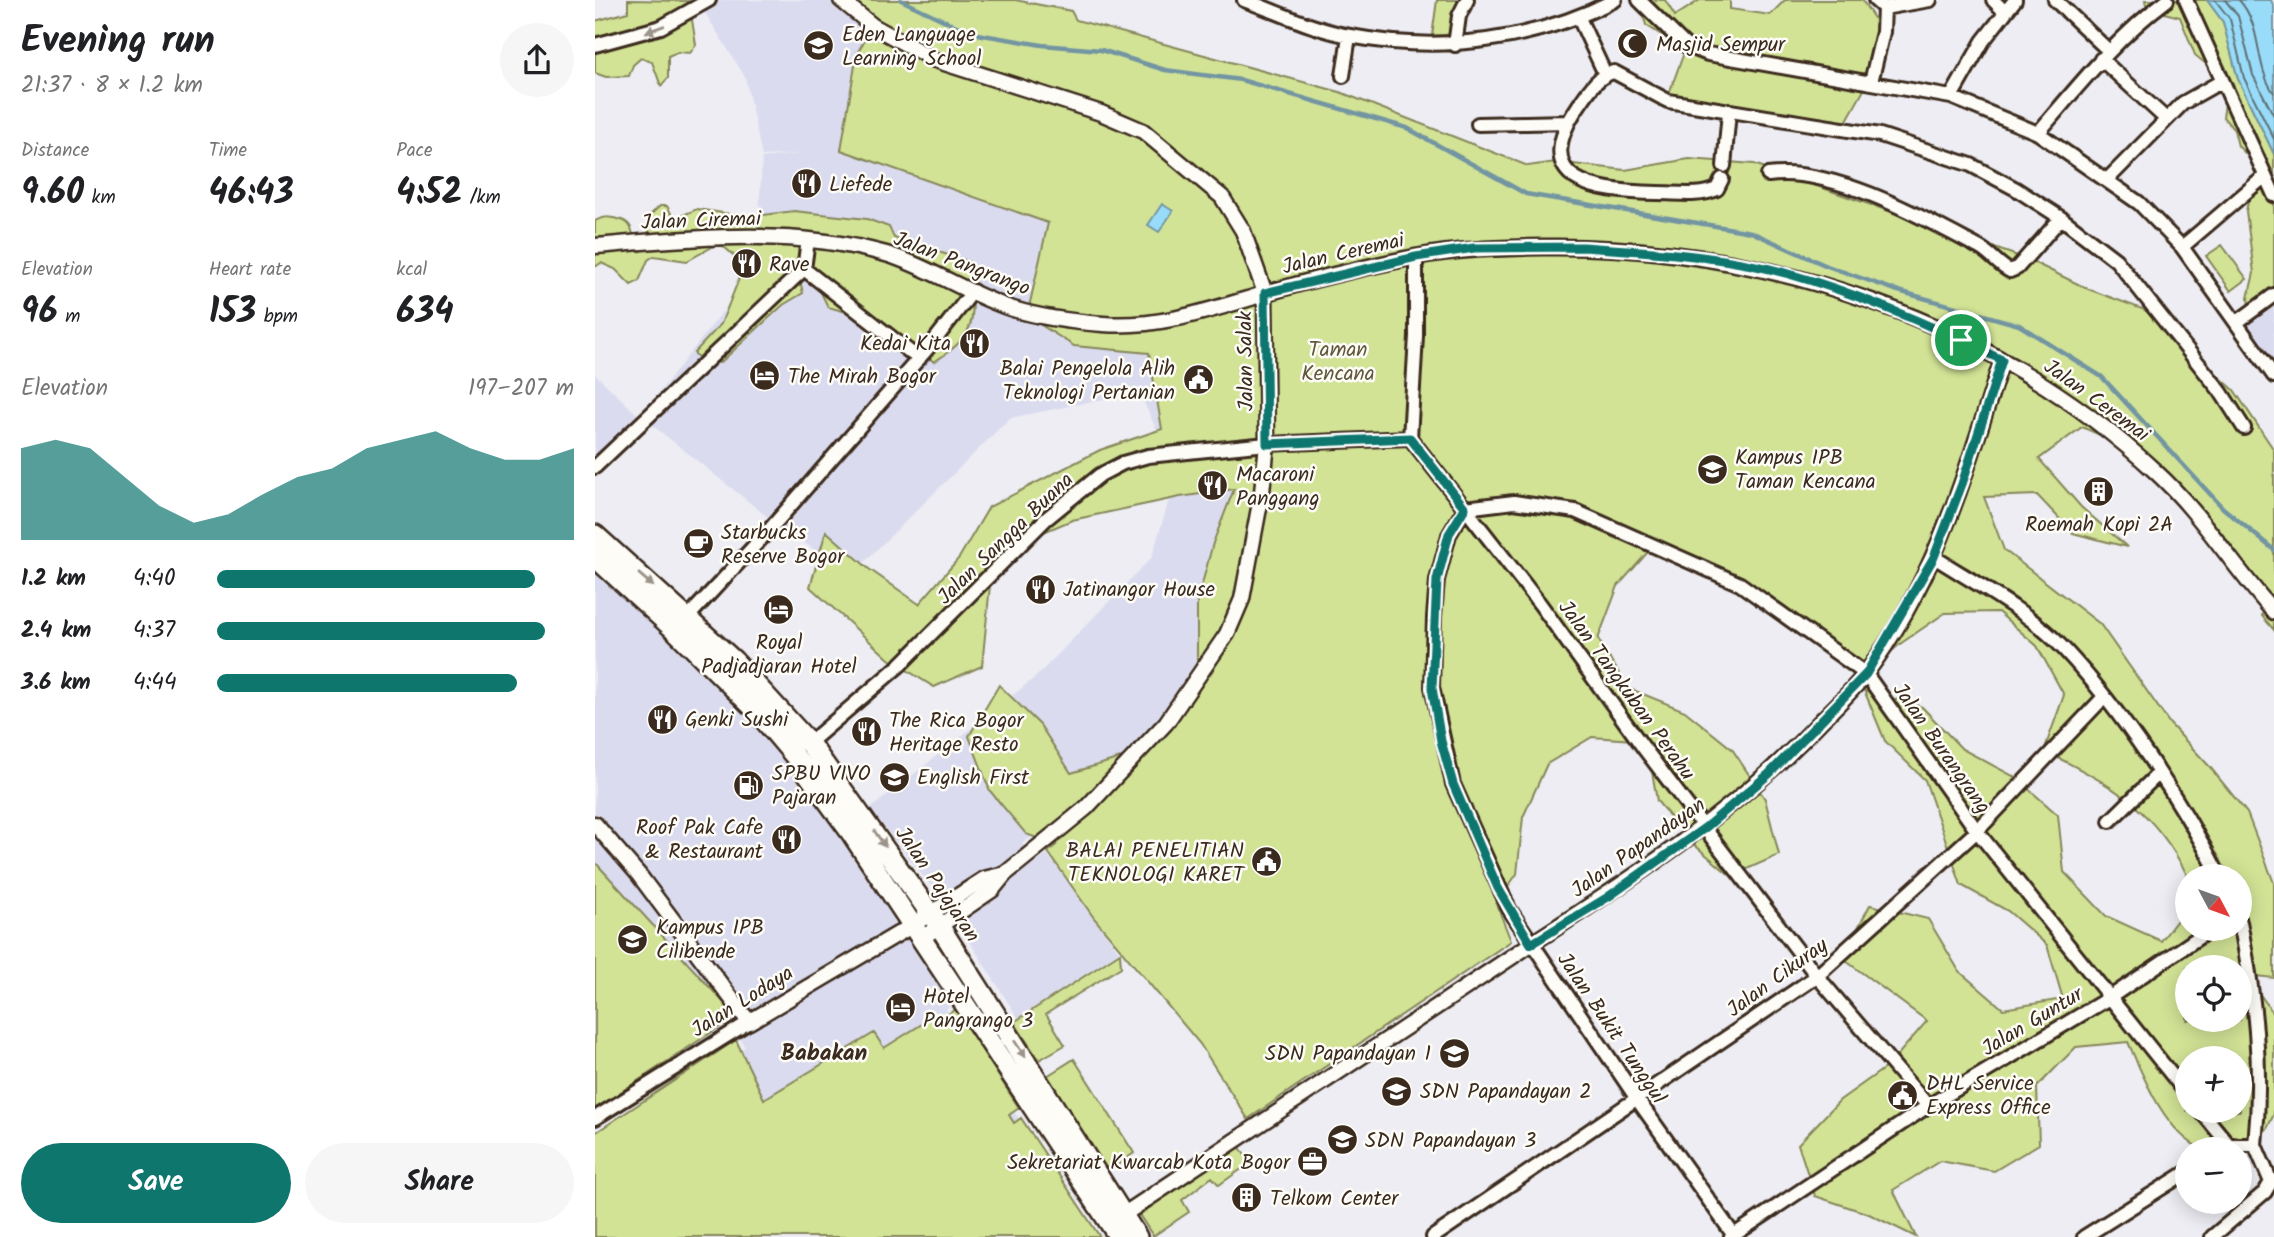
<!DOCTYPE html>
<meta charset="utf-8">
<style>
:root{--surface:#fff;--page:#f6f6f6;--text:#202124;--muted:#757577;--accent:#0f766e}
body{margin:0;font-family:Kalam,sans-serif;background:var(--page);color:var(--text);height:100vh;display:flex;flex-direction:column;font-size:26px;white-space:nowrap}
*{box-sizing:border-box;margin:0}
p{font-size:23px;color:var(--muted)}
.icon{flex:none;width:38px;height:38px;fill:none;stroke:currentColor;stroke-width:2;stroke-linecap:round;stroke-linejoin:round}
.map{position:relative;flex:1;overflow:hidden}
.sheet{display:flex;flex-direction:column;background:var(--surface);width:595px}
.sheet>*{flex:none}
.needle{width:46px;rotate:131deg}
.buttons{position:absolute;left:1580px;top:864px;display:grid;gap:14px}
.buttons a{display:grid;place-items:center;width:77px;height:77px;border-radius:50%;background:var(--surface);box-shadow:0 4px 18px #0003;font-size:35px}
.pin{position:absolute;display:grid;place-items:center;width:60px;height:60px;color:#fff;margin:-30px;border:4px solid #fff;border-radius:50%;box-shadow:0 2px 7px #0007}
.round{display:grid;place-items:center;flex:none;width:74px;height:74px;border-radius:37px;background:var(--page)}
.overview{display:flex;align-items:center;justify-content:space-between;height:119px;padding:0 21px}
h1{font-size:38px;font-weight:600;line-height:52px}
.metrics{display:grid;grid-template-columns:repeat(3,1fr);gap:10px;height:119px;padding:7px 21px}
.metrics div{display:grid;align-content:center}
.metrics b{font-size:35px;font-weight:600}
.metrics small{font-size:19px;font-weight:400}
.metrics p{font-size:19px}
.chart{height:196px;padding:14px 21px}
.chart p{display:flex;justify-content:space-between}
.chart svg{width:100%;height:126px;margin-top:7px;fill:var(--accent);opacity:.7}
.cta{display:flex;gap:14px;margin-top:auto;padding:14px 21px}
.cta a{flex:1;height:80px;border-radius:42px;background:var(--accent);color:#fff;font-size:28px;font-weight:600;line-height:80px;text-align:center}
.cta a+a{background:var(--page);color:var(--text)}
ul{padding:0 21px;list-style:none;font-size:23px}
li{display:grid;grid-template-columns:112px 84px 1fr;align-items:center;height:52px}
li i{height:18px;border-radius:9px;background:var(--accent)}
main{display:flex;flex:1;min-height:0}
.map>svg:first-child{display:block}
.built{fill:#dadbee}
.green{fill:#d2e396;stroke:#86865a;stroke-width:2;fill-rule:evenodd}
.water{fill:#98dcfa;stroke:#7395a2;stroke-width:2}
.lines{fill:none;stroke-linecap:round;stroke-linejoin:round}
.shore{stroke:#607176;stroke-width:2}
.stream{stroke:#7395a2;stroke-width:4.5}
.minor-casing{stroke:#3b2a1e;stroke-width:18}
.tertiary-casing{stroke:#3b2a1e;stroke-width:19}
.trunk-casing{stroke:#3b2a1e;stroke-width:24}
.minor{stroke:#fdfcf7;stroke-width:12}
.tertiary{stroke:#fdfcf7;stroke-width:14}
.trunk{stroke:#fdfcf7;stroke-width:19}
.oneway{fill:#9c938a}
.route-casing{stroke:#fff;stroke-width:14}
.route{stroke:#0f766e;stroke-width:9}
.labels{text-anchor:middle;stroke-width:5;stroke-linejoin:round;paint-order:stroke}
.poi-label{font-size:21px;fill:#3b2a1e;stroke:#fdfcf7;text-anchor:start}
.street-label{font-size:21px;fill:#3b2a1e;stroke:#fdfcf7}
.park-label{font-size:21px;fill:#61583c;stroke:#fdfcf7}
.neighbourhood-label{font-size:23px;font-weight:bold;fill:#3b2a1e;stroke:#fdfcf7}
</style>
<main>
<section class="sheet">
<div class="overview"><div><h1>Evening run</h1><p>21:37 · 8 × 1.2 km</p></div><a class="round"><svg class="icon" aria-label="share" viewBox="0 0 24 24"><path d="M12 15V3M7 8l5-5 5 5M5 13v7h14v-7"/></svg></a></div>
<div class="metrics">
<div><p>Distance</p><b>9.60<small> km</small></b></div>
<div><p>Time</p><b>46:43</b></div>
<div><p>Pace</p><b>4:52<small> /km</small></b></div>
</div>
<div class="metrics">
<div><p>Elevation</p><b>96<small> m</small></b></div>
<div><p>Heart rate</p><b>153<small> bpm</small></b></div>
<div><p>kcal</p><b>634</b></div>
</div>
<div class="chart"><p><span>Elevation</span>197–207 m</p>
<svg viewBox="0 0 160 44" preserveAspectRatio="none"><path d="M0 44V12L10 9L20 12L30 22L40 32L50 38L60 35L70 28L80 22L90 19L100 12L110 9L120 6L130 12L140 16L150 16L160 12V44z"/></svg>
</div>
<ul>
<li><b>1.2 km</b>4:40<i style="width:89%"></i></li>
<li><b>2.4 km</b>4:37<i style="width:92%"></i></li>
<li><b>3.6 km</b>4:44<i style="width:84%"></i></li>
</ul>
<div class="cta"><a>Save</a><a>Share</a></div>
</section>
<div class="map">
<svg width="1679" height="1237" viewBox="0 0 1679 1237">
<rect width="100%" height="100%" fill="#ededf3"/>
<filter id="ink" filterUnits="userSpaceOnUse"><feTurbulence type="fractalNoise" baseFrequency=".0143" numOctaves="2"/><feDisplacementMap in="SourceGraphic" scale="14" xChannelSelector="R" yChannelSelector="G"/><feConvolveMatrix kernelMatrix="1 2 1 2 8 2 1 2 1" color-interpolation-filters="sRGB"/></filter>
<g filter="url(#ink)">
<path class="built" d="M102 0H246L278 26 259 80 246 150H293L485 226 525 322 669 442 604 672 516 786 427 843 440 862 452 854 524 952 423 1018 354 909 275 809 442 676 557 557 582 473 544 392 415 418 256 575 179 522 46 416 161 269 167 158 203 154 167 156 150 77Z
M1679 295V376L1641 323Z
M0 374 44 416 0 469Z
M0 543 170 732 366 1000 351 1009 502 1237H0V1140L150 1047 133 1020 127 1016 120 1038 0 1107Z"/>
<path class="green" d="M33 0 94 1 101 45 95 53 83 52 73 56V78L66 86 57 62 46 58 38 65 34 76 11 77 0 73V21L33 12Z
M246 0H420L476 11 481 20 745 92 933 166 961 162 1030 170 1094 159 1159 164 1434 260 1493 289 1550 310 1639 390 1679 450V630L1667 616 1671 595 1626 534 1539 450 1487 427 1444 459 1486 507 1532 547 1478 533 1442 495 1389 497 1409 550 1505 624 1575 724 1615 767 1652 813 1679 883V978L1651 975 1679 1014V1114L1672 1129 1645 1155V1150C1634 1150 1617 1153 1607 1149 1570 1133 1548 1076 1533 1042L1481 1047 1442 1087 1444 1144 1399 1171 1345 1161 1298 1190 1321 1237 1274 1214 1220 1196 1203 1144 1245 1100 1294 1065 1332 1021 1247 958 1275 905 1333 919 1364 971 1408 1009 1468 999 1452 945 1413 911 1366 885 1330 780 1290 741 1269 690 1327 707 1367 749 1420 777 1463 815 1469 872 1511 916 1566 941 1592 907V929H1645V877H1593C1560 809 1515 783 1449 751L1469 695 1442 646 1403 612 1350 613 1305 644 1271 674 1161 594 1059 545 1023 586 1003 639 1033 688 1090 711 1137 749 1170 799 1184 855 1136 876 1096 842 1062 801 1052 741 997 737 952 764 928 817 922 874 901 903 916 941 653 1119 605 1044 499 918 453 852 461 845 431 834 395 791 374 736 404 685 445 725 476 773 536 755 580 717 602 662V603L618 543 639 489 585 497 477 520 425 542 395 585 387 666 339 687 294 659 215 587 231 531 274 569 324 604 364 558 394 507 505 450 567 429 554 353 479 346 432 316 453 223 246 150 262 53 278 26ZM1592 968H1645V1020H1592ZM1592 1059H1645V1111H1592Z
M842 0H863L860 34 837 36Z
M1044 0H1070L1080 16 1105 0H1135V9L1175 15 1190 0H1267L1284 26 1275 79 1246 131 1072 99 1090 50 1051 25Z
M1550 0H1612L1628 22 1643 79 1679 154V301L1654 306 1653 298 1659 273 1651 211 1653 202 1664 186 1656 159 1643 146 1639 130 1628 117 1631 98 1622 73 1600 55 1585 17 1558 10 1551 5Z
M65 206H72L79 219 102 209 154 217 199 211 272 219 294 227 299 238 372 261 381 269C373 321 389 330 339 362L333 357 330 342 321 351 268 318 260 319 255 313 233 307 213 266 207 245 203 272 208 293 188 305 125 363 105 359 99 353 126 324 145 276V261L128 246H119L92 261 59 256 53 260 44 281 36 285 20 269 6 263 0 267V221C9 216 14 217 23 219 43 223 34 239 45 251L54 231V216Z
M1627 245 1652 279 1636 291 1611 256Z
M0 862 141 1016 0 1109Z
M525 953 526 967 451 1014 470 1045 444 1060 419 1022Z
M361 1009 424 1108 414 1115 419 1123 426 1118 505 1237H0V1133L141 1040 169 1099 279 1033 289 1048 343 1014 347 1018Z
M479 1059 539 1153 520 1167 511 1168 452 1076Z
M644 1146 655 1163 624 1185 617 1177 587 1200 594 1212 558 1236 543 1213Z"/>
<path class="water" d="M1612 0H1676L1679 7V154L1643 79 1628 22Z
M567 204 578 211 564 232 553 225Z"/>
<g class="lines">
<path class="shore" d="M1620 0 1635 19 1649 78 1679 139
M1630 0 1643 16 1658 75 1679 116
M1644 0C1668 26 1659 66 1679 93"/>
<path class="stream" d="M306 0 376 33 447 45 506 50 570 70 646 80 812 128 931 194 1156 232 1232 266 1300 290 1424 325 1507 377 1628 508 1679 550"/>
<defs>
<path id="minor" d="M649 0C683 12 719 30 755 36 846 53 937 42 1020 0
M1044 0 1090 45 1113 54 1356 97 1443 133 1544 203 1587 247 1679 376
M1280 0 1289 8 1335 0
M1398 0 1409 11
M1460 0 1514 51
M1591 0 1679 195
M984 18 1010 74
M0 45 66 27 114 0
M860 45 864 16 872 0
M1506 59 1571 119
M748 76 754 36
M1276 82 1288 32 1289 8
M1356 97 1388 41 1420 0
M883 124 972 122
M1443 133C1484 85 1522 37 1572 0
M1129 166 1134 112
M1173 175C1237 166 1329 218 1385 248 1396 254 1404 266 1415 271L1422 268 1466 218
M1127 179 1122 189C1104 197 1082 193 1063 193 1001 192 931 183 984 105 993 92 1003 75 1019 72L1073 101 1285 135 1376 165 1421 189 1466 218 1521 260 1626 392 1649 428
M1513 179 1588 103 1627 81
M1587 247 1669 177
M821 257V336L815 438 945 604 1048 747 1222 976 1333 1106
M209 269 324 359
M1641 323 1679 295
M0 467 209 269 213 240
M870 508 919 502 980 511 1145 584 1271 674 1382 831 1592 1094
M870 508 854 535 842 580 839 617 837 687 858 784 914 909 1042 1099 1140 1237
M1339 557C1383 585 1433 611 1469 649 1527 711 1587 802 1625 877
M93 617 176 528 339 341 378 291
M214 743 305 665 451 519 505 475 528 463 553 456 672 444 815 438
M1515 821 1563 774
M1645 922C1660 999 1668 1067 1660 1145
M1606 1111 1634 1145
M0 1118 154 1022
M838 1237 1222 976 1382 831 1509 697
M1136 1237 1333 1106 1514 998 1616 929
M1489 1237 1592 1172
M1617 1237 1670 1192 1676 1182 1660 1145H1634"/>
<path id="tertiary" d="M246 0 278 26 340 60 506 113 548 131 627 197 648 231 670 293 672 444 667 492 647 599 632 634 571 723 491 808 410 874 397 890 327 938
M0 246C96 238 197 227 291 254 335 267 374 295 418 309 444 317 480 322 508 324 565 328 615 310 669 294 718 279 770 267 820 257 863 249 905 248 948 247 1170 244 1397 319 1561 472 1606 513 1638 567 1679 612
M0 824 44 875 154 1022 318 925 389 879 410 874
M528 1215C665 1125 800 1033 936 944 1040 877 1142 811 1227 720 1242 705 1258 690 1271 673 1341 581 1372 468 1407 360"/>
<path id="trunk" d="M0 535 139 661 214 743 345 927 542 1237
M0 557 81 631 161 710 199 755 257 834 524 1237"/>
</defs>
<use href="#minor" class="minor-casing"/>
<use href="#tertiary" class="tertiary-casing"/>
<use href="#trunk" class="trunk-casing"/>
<use href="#minor" class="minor"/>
<use href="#tertiary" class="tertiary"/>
<use href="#trunk" class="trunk"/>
</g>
<defs><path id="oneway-solid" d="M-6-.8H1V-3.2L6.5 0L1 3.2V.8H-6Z" transform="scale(1.75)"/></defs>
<g class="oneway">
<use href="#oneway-solid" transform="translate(60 29) rotate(160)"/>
<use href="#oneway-solid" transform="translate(51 580) rotate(41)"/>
<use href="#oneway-solid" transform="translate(285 839) rotate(55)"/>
<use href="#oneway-solid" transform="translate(425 1049) rotate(56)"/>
</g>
</g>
<g class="lines" filter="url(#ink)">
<defs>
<path id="route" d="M988 247C1056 252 1128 255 1194 274 1268 295 1338 326 1407 360L1367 484 1339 557 1271 674 1174 774 1111 827 1013 897 936 944 903 888 858 784 846 741 837 688 842 580 854 534 870 508 815 438 672 444 670 293 821 257 879 248Z"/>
</defs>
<use href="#route" class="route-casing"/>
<use href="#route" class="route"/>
</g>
<defs>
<symbol id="mosque-disc" viewBox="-11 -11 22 22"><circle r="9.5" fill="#3b2a1e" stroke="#fdfcf7"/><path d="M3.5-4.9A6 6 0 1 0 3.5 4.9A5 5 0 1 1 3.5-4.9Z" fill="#fff"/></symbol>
<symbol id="school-disc" viewBox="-11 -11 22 22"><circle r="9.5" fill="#3b2a1e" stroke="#fdfcf7"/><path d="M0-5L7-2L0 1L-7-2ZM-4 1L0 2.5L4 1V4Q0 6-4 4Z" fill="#fff"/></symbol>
<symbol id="restaurant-disc" viewBox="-11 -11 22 22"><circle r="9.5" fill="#3b2a1e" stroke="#fdfcf7"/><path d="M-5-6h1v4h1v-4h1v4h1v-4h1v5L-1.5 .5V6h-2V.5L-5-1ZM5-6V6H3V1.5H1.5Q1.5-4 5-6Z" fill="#fff"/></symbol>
<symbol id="hotel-disc" viewBox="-11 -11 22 22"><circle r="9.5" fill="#3b2a1e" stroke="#fdfcf7"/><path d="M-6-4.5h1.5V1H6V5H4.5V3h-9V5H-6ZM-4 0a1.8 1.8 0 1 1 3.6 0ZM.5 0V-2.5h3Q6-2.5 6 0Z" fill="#fff"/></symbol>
<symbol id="civic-disc" viewBox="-11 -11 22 22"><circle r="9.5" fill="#3b2a1e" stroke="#fdfcf7"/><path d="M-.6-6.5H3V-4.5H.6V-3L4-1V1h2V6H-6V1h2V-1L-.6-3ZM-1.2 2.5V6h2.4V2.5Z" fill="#fff"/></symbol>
<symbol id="university-disc" viewBox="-11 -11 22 22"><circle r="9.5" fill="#3b2a1e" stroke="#fdfcf7"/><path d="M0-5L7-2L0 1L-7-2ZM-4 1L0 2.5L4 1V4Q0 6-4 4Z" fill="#fff"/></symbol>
<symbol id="building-disc" viewBox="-11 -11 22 22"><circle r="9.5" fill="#3b2a1e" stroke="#fdfcf7"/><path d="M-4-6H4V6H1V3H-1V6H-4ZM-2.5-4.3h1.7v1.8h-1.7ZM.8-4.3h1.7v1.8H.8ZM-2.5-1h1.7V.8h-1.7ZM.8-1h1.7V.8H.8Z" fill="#fff"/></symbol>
<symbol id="cafe-disc" viewBox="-11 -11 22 22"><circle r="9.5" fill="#3b2a1e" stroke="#fdfcf7"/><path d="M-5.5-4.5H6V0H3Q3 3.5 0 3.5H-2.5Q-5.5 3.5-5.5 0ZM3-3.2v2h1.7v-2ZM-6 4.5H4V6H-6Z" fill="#fff"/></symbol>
<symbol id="fuel-disc" viewBox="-11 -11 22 22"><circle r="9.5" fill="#3b2a1e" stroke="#fdfcf7"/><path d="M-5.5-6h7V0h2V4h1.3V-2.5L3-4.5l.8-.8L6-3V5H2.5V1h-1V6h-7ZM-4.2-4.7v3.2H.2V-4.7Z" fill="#fff"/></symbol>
<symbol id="office-disc" viewBox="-11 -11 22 22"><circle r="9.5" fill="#3b2a1e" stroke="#fdfcf7"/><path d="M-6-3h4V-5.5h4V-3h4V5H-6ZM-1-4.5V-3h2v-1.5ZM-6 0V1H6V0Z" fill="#fff"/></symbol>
</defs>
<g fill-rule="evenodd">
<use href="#mosque-disc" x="1020" y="26" width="35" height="35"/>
<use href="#school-disc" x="206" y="28" width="35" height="35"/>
<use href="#restaurant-disc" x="194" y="166" width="35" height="35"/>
<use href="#restaurant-disc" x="134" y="246" width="35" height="35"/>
<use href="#restaurant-disc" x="362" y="326" width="35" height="35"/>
<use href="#hotel-disc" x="152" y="358" width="35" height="35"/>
<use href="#civic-disc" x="586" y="362" width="35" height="35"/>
<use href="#university-disc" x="1100" y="452" width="35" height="35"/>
<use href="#restaurant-disc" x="600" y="468" width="35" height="35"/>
<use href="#building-disc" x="1486" y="474" width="35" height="35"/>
<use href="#cafe-disc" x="86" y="526" width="35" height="35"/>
<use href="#restaurant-disc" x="428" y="572" width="35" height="35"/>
<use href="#hotel-disc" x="166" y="592" width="35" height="35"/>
<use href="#restaurant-disc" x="50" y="702" width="35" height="35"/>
<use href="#restaurant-disc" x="254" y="714" width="35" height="35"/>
<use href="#school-disc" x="282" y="760" width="35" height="35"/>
<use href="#fuel-disc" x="136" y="768" width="35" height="35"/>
<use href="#restaurant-disc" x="174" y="822" width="35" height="35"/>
<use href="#civic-disc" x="654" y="844" width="35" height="35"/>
<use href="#university-disc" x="20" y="922" width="35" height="35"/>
<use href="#hotel-disc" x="288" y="990" width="35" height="35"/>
<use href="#school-disc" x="842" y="1036" width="35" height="35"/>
<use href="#school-disc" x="784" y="1074" width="35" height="35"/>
<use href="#civic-disc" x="1290" y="1078" width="35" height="35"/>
<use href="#school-disc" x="730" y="1122" width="35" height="35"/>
<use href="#office-disc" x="700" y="1144" width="35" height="35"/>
<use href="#building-disc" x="634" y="1180" width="35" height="35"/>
</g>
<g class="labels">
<g class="poi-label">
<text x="247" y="41">Eden Language<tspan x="247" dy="24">Learning School</tspan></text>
<text x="1061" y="51">Masjid Sempur</text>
<text x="234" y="191">Liefede</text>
<text x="174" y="271">Rave</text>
<text x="356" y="350" text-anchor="end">Kedai Kita</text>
<text x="580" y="375" text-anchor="end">Balai Pengelola Alih<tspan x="580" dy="24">Teknologi Pertanian</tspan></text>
<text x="193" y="383">The Mirah Bogor</text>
<text x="1140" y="464">Kampus IPB<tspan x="1140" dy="24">Taman Kencana</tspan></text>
<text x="641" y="481">Macaroni<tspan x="641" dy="24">Panggang</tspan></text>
<text x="1504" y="531" text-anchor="middle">Roemah Kopi 2A</text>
<text x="126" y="539">Starbucks<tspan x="126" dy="24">Reserve Bogor</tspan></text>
<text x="468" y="596">Jatinangor House</text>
<text x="184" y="649" text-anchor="middle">Royal<tspan x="184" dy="24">Padjadjaran Hotel</tspan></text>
<text x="90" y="726">Genki Sushi</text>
<text x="294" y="727">The Rica Bogor<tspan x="294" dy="24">Heritage Resto</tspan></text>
<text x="177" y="780">SPBU VIVO<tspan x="177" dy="24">Pajaran</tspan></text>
<text x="322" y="784">English First</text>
<text x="168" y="834" text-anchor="end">Roof Pak Cafe<tspan x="168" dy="24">&amp; Restaurant</tspan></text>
<text x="649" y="857" text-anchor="end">BALAI PENELITIAN<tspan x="649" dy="24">TEKNOLOGI KARET</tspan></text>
<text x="61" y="934">Kampus IPB<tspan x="61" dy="24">Cilibende</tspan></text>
<text x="328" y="1003">Hotel<tspan x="328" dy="24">Pangrango 3</tspan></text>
<text x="836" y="1060" text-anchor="end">SDN Papandayan 1</text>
<text x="1331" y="1090">DHL Service<tspan x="1331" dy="24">Express Office</tspan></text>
<text x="825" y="1098">SDN Papandayan 2</text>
<text x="770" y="1147">SDN Papandayan 3</text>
<text x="695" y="1169" text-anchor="end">Sekretariat Kwarcab Kota Bogor</text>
<text x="675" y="1205">Telkom Center</text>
</g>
<g class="street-label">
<text transform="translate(106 220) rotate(-2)" y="7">Jalan Ciremai</text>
<text transform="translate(748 253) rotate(-13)" y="7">Jalan Ceremai</text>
<text transform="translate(367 263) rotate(21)" y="7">Jalan Pangrango</text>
<text transform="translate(650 361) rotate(-91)" y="7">Jalan Salak</text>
<text transform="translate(1502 400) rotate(36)" y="7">Jalan Ceremai</text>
<text transform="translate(410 538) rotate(-44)" y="7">Jalan Sangga Buana</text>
<text transform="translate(1032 690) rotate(54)" y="7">Jalan Tangkuban Perahu</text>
<text transform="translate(1347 748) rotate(55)" y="7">Jalan Burangrang</text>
<text transform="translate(1043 847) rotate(-35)" y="7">Jalan Papandayan</text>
<text transform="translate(343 884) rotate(56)" y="7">Jalan Pajajaran</text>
<text transform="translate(1182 977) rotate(-36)" y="7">Jalan Cikuray</text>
<text transform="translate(147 1001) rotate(-32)" y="7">Jalan Lodaya</text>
<text transform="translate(1437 1021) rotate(-31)" y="7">Jalan Guntur</text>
<text transform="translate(1017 1028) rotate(56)" y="7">Jalan Bukit Tunggul</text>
</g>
<g class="park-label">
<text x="743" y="356">Taman<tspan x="743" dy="24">Kencana</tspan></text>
</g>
<g class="neighbourhood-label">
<text x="229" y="1060">Babakan</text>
</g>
</g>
</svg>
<div class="buttons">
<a><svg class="needle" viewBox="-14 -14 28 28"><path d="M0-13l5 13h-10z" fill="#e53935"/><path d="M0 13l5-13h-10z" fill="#757577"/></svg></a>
<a><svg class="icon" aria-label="locate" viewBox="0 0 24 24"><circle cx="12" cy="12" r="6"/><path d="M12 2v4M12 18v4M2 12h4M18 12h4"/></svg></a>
<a>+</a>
<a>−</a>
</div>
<div class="pin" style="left:1366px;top:340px;background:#1e9e55"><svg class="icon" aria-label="arrive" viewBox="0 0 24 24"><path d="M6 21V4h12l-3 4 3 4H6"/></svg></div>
</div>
</main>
